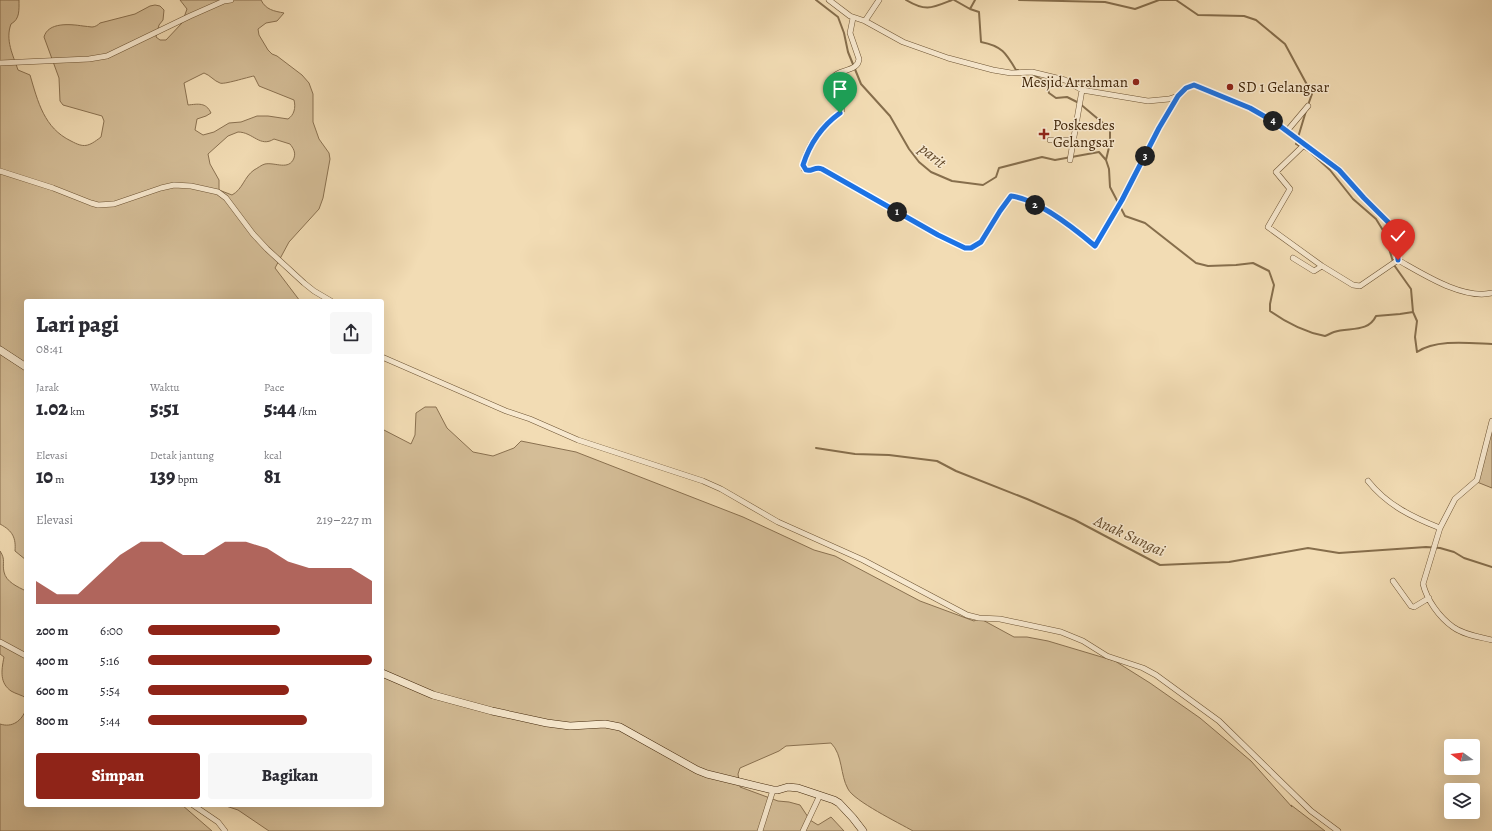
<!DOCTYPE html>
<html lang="id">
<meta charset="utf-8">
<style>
:root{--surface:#fff;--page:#f7f7f7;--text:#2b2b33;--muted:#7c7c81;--accent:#8f2418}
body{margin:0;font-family:Alegreya,serif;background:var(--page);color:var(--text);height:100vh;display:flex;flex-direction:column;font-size:15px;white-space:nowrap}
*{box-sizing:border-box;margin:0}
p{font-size:13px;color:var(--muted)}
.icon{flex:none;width:22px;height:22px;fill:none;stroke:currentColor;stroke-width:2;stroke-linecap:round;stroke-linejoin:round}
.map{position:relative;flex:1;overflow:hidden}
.side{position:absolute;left:24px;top:299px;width:360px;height:508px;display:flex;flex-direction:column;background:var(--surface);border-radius:4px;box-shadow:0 4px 16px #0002}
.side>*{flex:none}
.needle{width:26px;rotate:285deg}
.tools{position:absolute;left:1444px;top:739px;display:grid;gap:8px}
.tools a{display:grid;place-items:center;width:36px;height:36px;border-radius:4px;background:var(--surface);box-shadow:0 4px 16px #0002;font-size:20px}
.pin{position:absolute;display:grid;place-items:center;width:34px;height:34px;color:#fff;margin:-41px -17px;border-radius:50% 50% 50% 0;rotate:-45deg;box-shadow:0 0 4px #0007}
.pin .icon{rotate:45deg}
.km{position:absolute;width:20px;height:20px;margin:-10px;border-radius:50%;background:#222;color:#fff;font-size:11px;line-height:20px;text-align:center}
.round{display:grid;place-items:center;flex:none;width:42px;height:42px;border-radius:4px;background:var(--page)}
.head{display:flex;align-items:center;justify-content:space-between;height:68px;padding:0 12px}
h1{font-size:22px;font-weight:800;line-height:30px}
.figures{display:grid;grid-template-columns:repeat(3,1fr);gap:6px;height:68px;padding:4px 12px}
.figures div{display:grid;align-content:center}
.figures b{font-size:20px;font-weight:800}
.figures small{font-size:11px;font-weight:400}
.figures p{font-size:11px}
.chart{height:112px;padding:8px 12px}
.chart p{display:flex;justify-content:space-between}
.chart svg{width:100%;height:72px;margin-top:4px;fill:var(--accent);opacity:.7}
.primary-button{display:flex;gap:8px;margin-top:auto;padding:8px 12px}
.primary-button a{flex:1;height:46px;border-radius:4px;background:var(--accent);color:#fff;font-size:16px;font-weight:800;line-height:46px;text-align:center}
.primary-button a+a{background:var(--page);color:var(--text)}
ul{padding:0 12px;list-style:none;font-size:13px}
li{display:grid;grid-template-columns:64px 48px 1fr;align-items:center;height:30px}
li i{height:10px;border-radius:5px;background:var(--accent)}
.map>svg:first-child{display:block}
.green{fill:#d4bd97;stroke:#8a7150;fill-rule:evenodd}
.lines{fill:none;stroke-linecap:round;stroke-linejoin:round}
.stream{stroke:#866e4c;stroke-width:2}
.street-casing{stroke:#6c5333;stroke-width:6}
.secondary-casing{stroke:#402508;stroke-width:8}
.street{stroke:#f7e8ce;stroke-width:5}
.secondary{stroke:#f7e8ce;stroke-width:7}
.route-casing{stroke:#fff;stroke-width:8}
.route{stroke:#1a73e8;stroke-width:5}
.poi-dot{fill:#8f2418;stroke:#f7e8ce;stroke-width:1.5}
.labels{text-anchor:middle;stroke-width:3;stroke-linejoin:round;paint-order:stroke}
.poi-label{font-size:15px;fill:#402508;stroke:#f7e8ce;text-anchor:start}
.water-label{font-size:16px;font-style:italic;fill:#63492a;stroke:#f7e8ce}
</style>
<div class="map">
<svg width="1492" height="831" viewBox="0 0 1492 831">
<rect width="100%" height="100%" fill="#f2dcb4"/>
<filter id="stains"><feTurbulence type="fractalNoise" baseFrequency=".005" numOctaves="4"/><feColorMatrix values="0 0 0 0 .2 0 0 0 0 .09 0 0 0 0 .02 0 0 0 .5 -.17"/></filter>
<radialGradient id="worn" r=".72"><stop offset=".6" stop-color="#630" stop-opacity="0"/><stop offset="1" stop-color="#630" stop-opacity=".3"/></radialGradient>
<path class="green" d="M0 0H19C19 10 20 19 11 24 5 40 13 55 18 70L30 75C38 102 44 128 71 141 84 148 88 147 101 137L104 121 102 116 63 105 60 101 59 78 44 37C48 22 70 24 83 26 86 26 89 27 92 27 95 27 98 25 100 23L135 14 150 6 155 5 160 6 164 10 163 20 159 25 156 37 160 40H166L182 23 187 9 180 0H261C266 10 274 11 284 13L277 21 266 23 258 29 259 35 268 50 272 54 277 56 302 75 309 83 313 94V122L319 139 329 153 330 159 323 198 319 209 289 242 275 268 300 301H26V560L15 551C16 538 13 531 0 524ZM204 73C210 75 214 81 220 83 223 85 248 77 254 76L259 86 294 100C296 108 294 115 288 119L268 116H257L241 122 229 123 214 132 203 135 195 130 197 119 206 116 211 113C206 102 198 104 188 105L184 83ZM238 132C253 132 260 148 274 139L290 144C293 148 296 152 294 158 289 171 275 162 265 164 261 165 258 168 254 170 244 177 243 189 232 195L219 190V180L210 164 208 154 228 136Z
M425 407H436L447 428 473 452 493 456 514 448 521 441 576 452 743 517 814 550 835 556 920 601 974 621 979 618 1014 637H1027L1048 641 1115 661 1150 683 1200 718 1251 761 1292 807 1291 805 1325 831H913C899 823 854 801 848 789 840 775 843 755 831 743L786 746 779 751 740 768 738 774 740 787 778 801 789 802 800 805 810 820 818 825 831 817 844 831H269L238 810 223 805H382V429L411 444 415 435 416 413Z
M1492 426V488L1477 482Z
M0 551C6 560 2 563 4 572 6 582 18 587 26 591V698C22 695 16 694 11 691 0 683 1 672 4 657L0 654Z
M26 709V805H182L212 831H0V724C12 728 22 721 26 709Z"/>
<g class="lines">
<path class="stream" d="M816 0 838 17 844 33 848 52 861 84 890 116 909 149 919 162 931 172 952 181 983 185 996 177 999 168 1042 157 1055 160 1099 152 1106 160
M906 0C926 12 932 8 952 0
M954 0 970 9 979 12 981 42C1002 46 1006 53 1016 70H1018
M1019 0 1105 2 1135 9 1159 0H1176L1198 15 1244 16 1256 20 1285 44 1312 94 1308 105
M970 9 975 0
M1030 73 1046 82 1049 93 1056 98 1067 97 1079 103 1110 129V143L1106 160 1109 169 1110 187 1125 216 1145 223 1196 263 1208 266 1236 265 1253 263 1269 271 1274 285 1270 304V311C1287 323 1304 332 1325 336 1328 335 1331 333 1334 332 1349 327 1368 333 1376 316L1400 314 1413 312 1417 321 1415 337 1417 352C1436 339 1469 343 1492 344
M1306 111 1296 144 1310 152 1330 170 1353 199 1376 219 1384 232 1394 265 1411 289 1413 312
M816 448 855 454 889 455 937 461 956 471 1027 499 1075 520 1160 565 1229 562 1308 548 1339 553 1426 547 1440 548 1454 552 1464 558 1492 567"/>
<defs>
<path id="street" d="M829 0 850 16 865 21 903 42 948 58 993 70 1011 73 1032 72 1065 80 1082 90 1148 101 1169 99 1178 96 1186 88 1194 85 1250 108 1276 123 1339 169 1364 198 1392 226 1396 233 1398 260C1423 274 1463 300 1492 293
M853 18 850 33 859 59C858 73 836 68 832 80 830 88 842 101 842 110 839 115 833 118 828 122 819 131 801 155 804 169L808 171 816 168 822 169 938 235 965 248H971L981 242 1000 211 1011 196C1038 199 1075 229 1095 246L1122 200 1159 128 1178 96
M865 21 879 0
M0 63 89 59 107 56 190 16 224 1 231 0
M1287 131 1308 106
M1050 140H1073
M1305 144 1276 172 1290 189 1268 227 1322 266 1353 285 1360 286 1398 260
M1070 160 1082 90
M0 171 53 188 91 203 98 205 114 204 161 188 174 185 191 186 218 192 226 198 253 234 267 249 304 283 314 291 331 301
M1293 258 1314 271 1322 266
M382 357 506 411 530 419 578 440 703 481 721 489 778 522 863 560 967 615 979 618 1000 619 1061 632 1083 641 1107 656 1143 668 1156 675 1219 721 1311 811 1338 831
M1492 421 1477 480 1455 499 1440 528 1423 584C1427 600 1439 617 1453 627 1464 635 1480 637 1492 640
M1368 481C1387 505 1412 517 1440 528
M1393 581 1411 606 1414 607 1429 598
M0 642 26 656
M193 805 218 822 225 831
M760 831 773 790
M803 831 820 795"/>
<path id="secondary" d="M0 350 26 367
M382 673 433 695 492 711 547 723 570 726 605 724 620 727 697 770 707 774 773 790H778L788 787 798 788 834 800 839 803 853 818 863 831"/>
</defs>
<use href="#street" class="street-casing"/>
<use href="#secondary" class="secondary-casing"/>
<use href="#street" class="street"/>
<use href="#secondary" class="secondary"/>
</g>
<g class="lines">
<defs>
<path id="route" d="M840 113C822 126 810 143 803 165L806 170C812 172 815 166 822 169L938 235 965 248H971L981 242 1000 211 1011 196C1038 199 1075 229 1095 246L1122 200 1159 128 1178 96 1186 88 1194 85 1250 108 1276 123 1339 170 1364 198 1392 226 1396 233 1398 260"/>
</defs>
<use href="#route" class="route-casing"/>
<use href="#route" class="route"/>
</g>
<g class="poi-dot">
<circle cx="1136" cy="82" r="4"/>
<circle cx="1230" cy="87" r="4"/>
<path d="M1042 128h4v4h4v4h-4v4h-4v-4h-4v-4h4z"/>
</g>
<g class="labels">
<g class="poi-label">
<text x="1128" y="87" text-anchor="end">Mesjid Arrahman</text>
<text x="1238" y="92">SD 1 Gelangsar</text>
<text x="1053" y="130">Poskesdes<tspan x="1053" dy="17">Gelangsar</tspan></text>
</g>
<g class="water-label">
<text transform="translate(933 155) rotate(40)" y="6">parit</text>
<text transform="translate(1130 535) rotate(25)" y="6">Anak Sungai</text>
</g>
</g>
<rect width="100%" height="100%" filter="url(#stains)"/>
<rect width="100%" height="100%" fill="url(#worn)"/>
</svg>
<div class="tools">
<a><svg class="needle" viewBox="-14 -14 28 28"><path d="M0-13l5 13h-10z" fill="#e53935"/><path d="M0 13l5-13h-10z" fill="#7c7c81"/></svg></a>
<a><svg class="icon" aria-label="layers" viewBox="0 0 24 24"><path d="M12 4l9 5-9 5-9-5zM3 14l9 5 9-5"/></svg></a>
</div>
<div class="pin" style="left:840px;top:113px;background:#1e9e55"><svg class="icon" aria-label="arrive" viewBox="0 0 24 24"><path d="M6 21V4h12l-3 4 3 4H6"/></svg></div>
<div class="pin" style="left:1398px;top:260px;background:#d93025"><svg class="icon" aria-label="check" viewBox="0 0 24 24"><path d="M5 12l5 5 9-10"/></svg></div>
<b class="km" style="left:897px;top:212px">1</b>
<b class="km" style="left:1035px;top:205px">2</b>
<b class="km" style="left:1145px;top:156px">3</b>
<b class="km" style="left:1273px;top:121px">4</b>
<section class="side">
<div class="head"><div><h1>Lari pagi</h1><p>08:41</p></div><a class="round"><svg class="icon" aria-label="share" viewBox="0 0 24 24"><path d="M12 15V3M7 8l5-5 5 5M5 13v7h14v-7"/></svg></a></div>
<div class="figures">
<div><p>Jarak</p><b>1.02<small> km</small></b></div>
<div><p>Waktu</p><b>5:51</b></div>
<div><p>Pace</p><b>5:44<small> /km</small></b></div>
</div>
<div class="figures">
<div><p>Elevasi</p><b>10<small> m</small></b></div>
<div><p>Detak jantung</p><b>139<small> bpm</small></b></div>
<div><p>kcal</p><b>81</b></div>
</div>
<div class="chart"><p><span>Elevasi</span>219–227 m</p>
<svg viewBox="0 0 160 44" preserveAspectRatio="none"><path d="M0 44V30L10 38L20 38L30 26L40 14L50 6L60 6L70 14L80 14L90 6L100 6L110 10L120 18L130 22L140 22L150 22L160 30V44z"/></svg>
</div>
<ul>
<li><b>200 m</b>6:00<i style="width:59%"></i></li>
<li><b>400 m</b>5:16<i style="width:100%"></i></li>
<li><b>600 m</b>5:54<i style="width:63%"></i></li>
<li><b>800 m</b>5:44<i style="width:71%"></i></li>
</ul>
<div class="primary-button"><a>Simpan</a><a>Bagikan</a></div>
</section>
</div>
